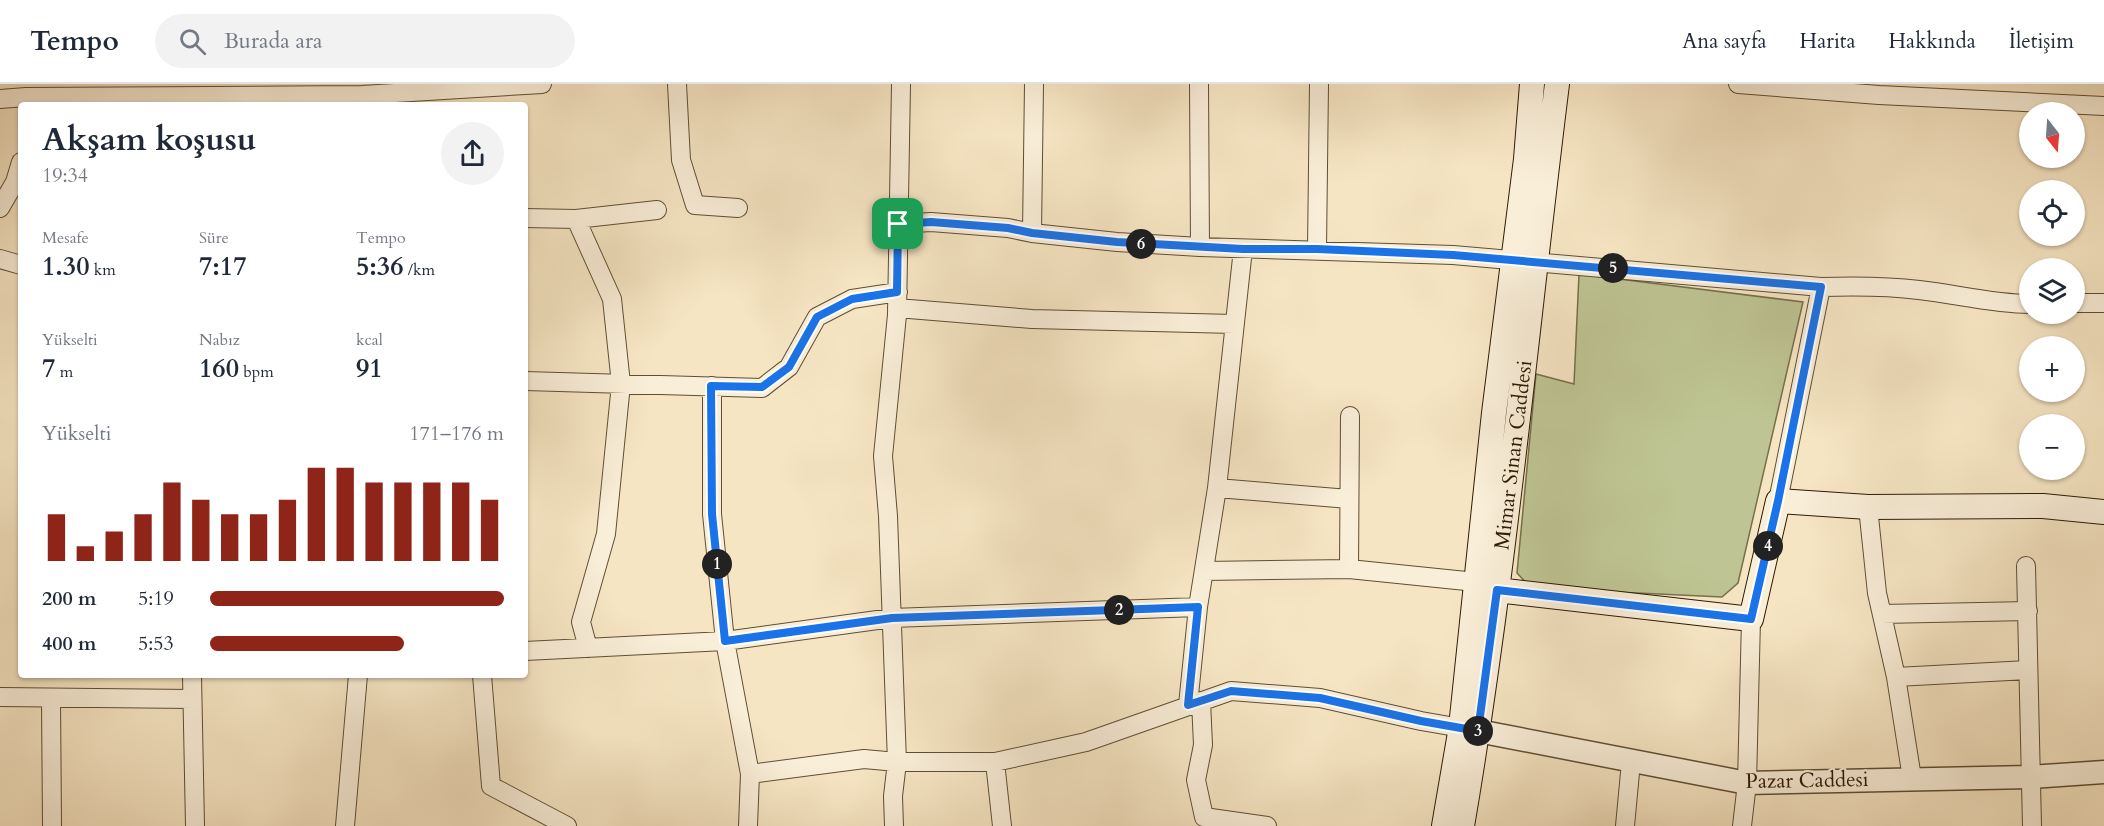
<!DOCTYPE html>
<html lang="tr">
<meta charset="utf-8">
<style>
:root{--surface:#fff;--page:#f2f2f3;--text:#1f2937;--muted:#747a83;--line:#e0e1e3;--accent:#8f2418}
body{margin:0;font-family:Cardo,serif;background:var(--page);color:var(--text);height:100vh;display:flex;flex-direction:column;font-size:22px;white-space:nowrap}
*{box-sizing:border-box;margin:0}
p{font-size:20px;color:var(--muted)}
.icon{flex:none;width:33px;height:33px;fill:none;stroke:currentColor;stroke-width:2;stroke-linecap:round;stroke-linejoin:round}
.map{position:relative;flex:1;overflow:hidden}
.panel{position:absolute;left:18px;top:18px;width:510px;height:576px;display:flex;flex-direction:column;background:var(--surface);border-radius:6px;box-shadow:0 2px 4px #0004}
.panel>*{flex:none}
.needle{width:39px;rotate:163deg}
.fabs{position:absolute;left:2019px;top:18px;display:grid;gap:12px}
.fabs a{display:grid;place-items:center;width:66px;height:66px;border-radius:50%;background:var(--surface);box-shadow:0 2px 4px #0004;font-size:30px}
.pin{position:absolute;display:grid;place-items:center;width:51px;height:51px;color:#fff;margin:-26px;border-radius:12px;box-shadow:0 3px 9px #0006}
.km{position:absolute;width:30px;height:30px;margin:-15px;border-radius:50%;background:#222;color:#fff;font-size:16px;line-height:30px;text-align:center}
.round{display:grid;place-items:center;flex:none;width:63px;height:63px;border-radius:32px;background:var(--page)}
.head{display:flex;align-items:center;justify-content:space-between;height:102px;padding:0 24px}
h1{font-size:33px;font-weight:800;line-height:45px}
.metrics{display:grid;grid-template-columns:repeat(3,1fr);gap:9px;height:102px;padding:6px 24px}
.metrics div{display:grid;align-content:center}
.metrics b{font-size:26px;font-weight:800}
.metrics small{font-size:16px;font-weight:400}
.metrics p{font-size:16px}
.chart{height:168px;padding:12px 24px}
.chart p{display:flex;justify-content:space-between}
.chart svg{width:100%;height:108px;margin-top:6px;stroke:var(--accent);stroke-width:6}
ul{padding:0 24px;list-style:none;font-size:20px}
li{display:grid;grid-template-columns:96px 72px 1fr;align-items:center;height:45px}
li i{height:15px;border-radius:8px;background:var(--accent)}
header{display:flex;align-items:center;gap:36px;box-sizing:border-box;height:84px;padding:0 30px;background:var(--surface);border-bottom:2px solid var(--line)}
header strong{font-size:28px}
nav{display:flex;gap:33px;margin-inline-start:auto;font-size:21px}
.search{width:420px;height:54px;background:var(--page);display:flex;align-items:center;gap:15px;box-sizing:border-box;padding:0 21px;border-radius:33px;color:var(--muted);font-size:22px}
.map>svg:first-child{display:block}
.green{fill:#bec493;stroke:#76704b;stroke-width:1.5}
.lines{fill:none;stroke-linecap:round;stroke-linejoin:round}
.minor-casing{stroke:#5f4e33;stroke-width:20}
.tertiary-casing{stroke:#5f4e33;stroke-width:25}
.secondary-casing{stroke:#2d1b03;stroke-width:26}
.minor{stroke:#f9eed8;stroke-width:18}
.tertiary{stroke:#f9eed8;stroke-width:22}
.secondary{stroke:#f9eed8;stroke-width:24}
.route-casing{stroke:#fff;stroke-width:12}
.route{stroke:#1a73e8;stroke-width:8}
.labels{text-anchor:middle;stroke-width:4.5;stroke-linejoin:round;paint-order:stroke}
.street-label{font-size:21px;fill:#2d1b03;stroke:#f9eed8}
</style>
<header>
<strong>Tempo</strong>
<div class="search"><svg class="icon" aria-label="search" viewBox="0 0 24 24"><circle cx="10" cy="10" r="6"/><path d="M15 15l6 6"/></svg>Burada ara</div>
<nav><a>Ana sayfa</a><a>Harita</a><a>Hakkında</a><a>İletişim</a></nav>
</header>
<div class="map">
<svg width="2104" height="742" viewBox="0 0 2104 742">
<rect width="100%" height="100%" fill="#f6e5c3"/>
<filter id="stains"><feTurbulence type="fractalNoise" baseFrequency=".00333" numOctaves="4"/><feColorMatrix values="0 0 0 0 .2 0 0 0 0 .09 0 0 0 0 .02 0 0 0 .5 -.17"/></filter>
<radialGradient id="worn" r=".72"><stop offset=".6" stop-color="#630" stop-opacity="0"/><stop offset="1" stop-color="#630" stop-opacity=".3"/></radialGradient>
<path class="green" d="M1579 190 1803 218 1738 499 1722 513 1531 504 1517 489 1536 290 1574 300Z"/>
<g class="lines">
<defs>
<path id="minor" d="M677 0 681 76 695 121 738 124
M901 0 897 231 883 372 888 432 897 678H995L1086 658 1231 607 1320 614 1421 637 1473 646
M1199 0 1200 163
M1738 0 1879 11 2104 22
M0 15 26 13 362 11 542 0
M0 124 15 98 21 78
M525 134 576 135 657 126
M576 135 612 215 621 300 606 450 581 538 588 564
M899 140 931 138 1008 144 1032 149 1117 158 1200 163 1453 171 1821 203C1854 202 1887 202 1919 206 1956 210 1992 220 2030 220
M1032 149 1034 0
M1317 165 1319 0
M0 175 21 181
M2074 219H2104
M897 224 1032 235 1234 240
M525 297 762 304 789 283 817 233 852 215 898 208
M712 302V430L725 557 750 690
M1217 404 1349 415
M1778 417 1821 203
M1868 423 1877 509 1896 593 1912 694
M2026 482 2032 742
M1349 485 1350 332
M1204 487 1349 485 1476 498
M1882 530 2028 527
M525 567 725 557 892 534 1198 523
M192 591 195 742
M482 591 491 702 567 742
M1896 593 2028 586
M0 613 192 615
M51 615 52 742
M1201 617 1203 661 1196 696 1204 733 1267 742
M1188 621 1198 523 1217 404 1243 165
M995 678 1002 742
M345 742 358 591
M748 742 750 690 864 675 897 678 893 712 894 742
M1625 742 1631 678
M1742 742 1747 699 1751 535"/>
<path id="tertiary" d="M1478 647 1747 699 2030 693 2104 688"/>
<path id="secondary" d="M1483 501 1497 506 1751 535 1778 417 1868 423 2043 422 2104 428
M1444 742 1461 643 1494 329 1526 75 1532 0
M1462 742C1504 496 1526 247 1557 0"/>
</defs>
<use href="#minor" class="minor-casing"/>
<use href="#tertiary" class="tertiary-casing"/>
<use href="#secondary" class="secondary-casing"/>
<use href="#minor" class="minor"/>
<use href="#tertiary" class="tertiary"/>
<use href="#secondary" class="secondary"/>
</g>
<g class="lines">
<defs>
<path id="route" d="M931 138 1008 144 1032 149 1117 158 1243 165H1317L1453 171 1821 203 1778 417 1751 535 1497 506 1478 647 1421 637 1320 614 1231 607 1188 621 1198 523 892 534 725 557 712 430 711 302 762 303 789 283 817 233 852 215 897 208 898 140Z"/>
</defs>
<use href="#route" class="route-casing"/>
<use href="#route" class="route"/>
</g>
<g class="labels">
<g class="street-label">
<text transform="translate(1513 371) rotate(-83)" y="7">Mimar Sinan Caddesi</text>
<text transform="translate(1807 696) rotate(-1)" y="7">Pazar Caddesi</text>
</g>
</g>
<rect width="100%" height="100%" filter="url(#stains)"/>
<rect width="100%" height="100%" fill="url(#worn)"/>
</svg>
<div class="fabs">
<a><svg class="needle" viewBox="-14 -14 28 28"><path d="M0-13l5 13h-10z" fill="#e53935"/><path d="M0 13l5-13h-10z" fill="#747a83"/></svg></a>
<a><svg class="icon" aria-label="locate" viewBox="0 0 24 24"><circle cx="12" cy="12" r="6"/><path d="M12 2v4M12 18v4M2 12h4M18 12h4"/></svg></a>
<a><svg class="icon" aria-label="layers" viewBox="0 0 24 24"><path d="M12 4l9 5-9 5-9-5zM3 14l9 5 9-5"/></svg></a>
<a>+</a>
<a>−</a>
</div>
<div class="pin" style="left:898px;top:140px;background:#1e9e55"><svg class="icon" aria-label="arrive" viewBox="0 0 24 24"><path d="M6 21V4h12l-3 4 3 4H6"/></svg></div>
<b class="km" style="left:717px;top:480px">1</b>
<b class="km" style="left:1119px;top:526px">2</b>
<b class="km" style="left:1478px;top:647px">3</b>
<b class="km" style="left:1768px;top:462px">4</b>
<b class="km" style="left:1613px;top:184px">5</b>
<b class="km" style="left:1141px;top:160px">6</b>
<section class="panel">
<div class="head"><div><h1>Akşam koşusu</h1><p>19:34</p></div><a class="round"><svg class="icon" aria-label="share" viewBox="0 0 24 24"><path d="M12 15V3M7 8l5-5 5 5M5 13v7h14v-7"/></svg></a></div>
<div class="metrics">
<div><p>Mesafe</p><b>1.30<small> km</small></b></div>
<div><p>Süre</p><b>7:17</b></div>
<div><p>Tempo</p><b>5:36<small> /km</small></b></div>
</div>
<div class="metrics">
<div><p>Yükselti</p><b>7<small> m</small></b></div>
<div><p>Nabız</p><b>160<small> bpm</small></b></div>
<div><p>kcal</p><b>91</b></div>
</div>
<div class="chart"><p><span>Yükselti</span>171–176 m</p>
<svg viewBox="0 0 160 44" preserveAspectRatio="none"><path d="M5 44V25M15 44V38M25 44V32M35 44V25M45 44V12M55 44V19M65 44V25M75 44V25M85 44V19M95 44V6M105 44V6M115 44V12M125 44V12M135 44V12M145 44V12M155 44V19"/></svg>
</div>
<ul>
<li><b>200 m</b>5:19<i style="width:100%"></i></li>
<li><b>400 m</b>5:53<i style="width:66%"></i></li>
</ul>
</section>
</div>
